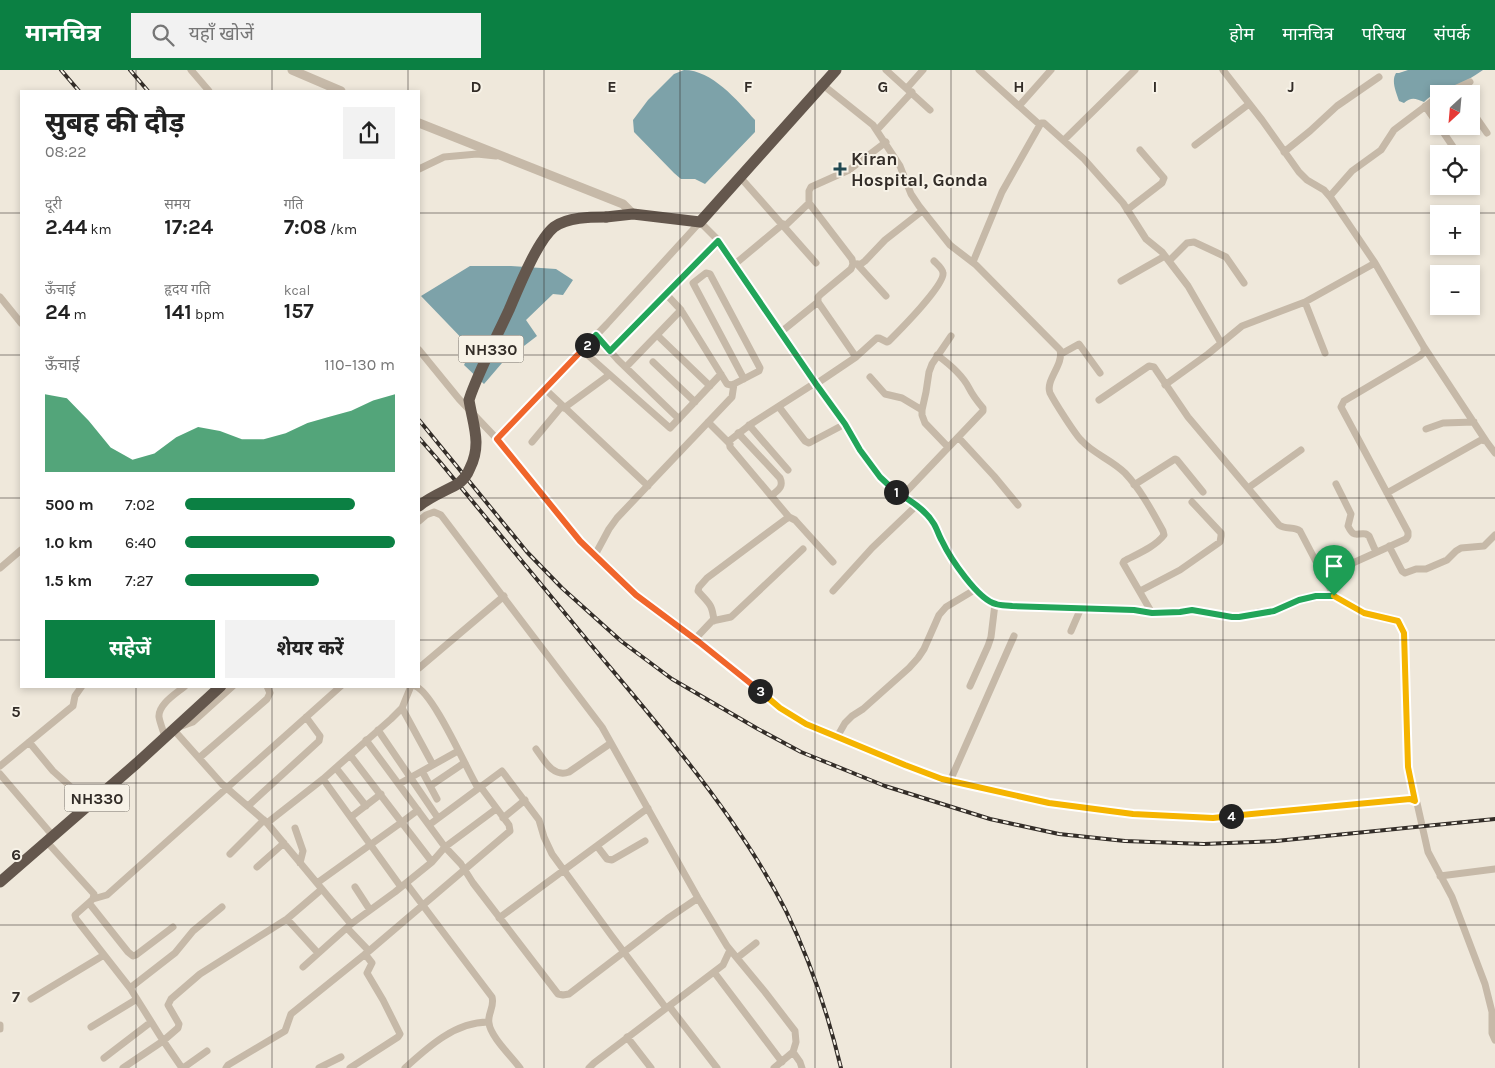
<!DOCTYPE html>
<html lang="hi">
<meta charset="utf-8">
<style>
:root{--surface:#fff;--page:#f2f2f2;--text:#222;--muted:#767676;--accent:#0b8043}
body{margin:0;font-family:Karla,"Noto Sans Devanagari",sans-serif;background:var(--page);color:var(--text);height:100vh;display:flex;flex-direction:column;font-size:19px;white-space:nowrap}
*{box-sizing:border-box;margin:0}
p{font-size:16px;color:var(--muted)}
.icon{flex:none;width:28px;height:28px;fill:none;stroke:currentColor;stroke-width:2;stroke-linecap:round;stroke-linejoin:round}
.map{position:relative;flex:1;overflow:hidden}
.sheet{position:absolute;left:20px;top:20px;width:400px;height:598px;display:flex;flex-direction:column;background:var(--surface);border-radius:0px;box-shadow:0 2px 8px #0003}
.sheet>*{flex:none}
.needle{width:32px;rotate:206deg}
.buttons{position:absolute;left:1430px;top:15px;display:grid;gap:10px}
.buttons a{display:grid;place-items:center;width:50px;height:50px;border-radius:0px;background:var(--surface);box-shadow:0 2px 8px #0003;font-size:25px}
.pin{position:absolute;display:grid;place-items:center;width:42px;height:42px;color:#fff;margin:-51px -21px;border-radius:50% 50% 50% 0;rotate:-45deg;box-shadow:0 0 5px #0007}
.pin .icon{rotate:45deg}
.km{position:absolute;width:25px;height:25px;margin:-12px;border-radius:50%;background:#222;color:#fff;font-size:14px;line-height:25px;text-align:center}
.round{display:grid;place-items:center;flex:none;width:52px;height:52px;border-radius:0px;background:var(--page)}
.overview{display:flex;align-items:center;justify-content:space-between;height:85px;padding:0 25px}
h1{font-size:28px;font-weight:700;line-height:38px}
.metrics{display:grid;grid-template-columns:repeat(3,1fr);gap:8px;height:85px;padding:5px 25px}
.metrics div{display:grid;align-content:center}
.metrics b{font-size:21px;font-weight:700}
.metrics small{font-size:14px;font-weight:400}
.metrics p{font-size:14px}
.chart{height:140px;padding:10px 25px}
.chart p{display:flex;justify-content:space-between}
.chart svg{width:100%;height:90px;margin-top:5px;fill:var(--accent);opacity:.7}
.button{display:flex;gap:10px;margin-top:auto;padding:10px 25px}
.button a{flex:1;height:58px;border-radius:0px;background:var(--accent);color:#fff;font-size:20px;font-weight:700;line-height:58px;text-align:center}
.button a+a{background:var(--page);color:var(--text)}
ul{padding:0 25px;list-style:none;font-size:16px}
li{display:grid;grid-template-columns:80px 60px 1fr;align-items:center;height:38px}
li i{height:12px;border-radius:6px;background:var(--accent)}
header{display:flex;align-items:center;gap:30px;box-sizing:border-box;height:70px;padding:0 25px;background:var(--accent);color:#fff}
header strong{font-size:24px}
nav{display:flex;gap:28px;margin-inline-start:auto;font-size:18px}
.search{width:350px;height:45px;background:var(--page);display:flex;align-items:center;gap:12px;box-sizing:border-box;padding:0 18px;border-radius:0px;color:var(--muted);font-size:19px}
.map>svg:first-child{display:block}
.water{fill:#7da2a9}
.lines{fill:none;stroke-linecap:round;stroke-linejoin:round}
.minor{stroke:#c6b9a8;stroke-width:7}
.tertiary{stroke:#c6b9a8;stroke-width:9}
.trunk{stroke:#64574d;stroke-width:11}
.rail-casing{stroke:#332d28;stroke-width:4}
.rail{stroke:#f7f2e7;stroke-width:2;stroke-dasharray:5.5;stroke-linecap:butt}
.trunk-bridge{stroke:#64574d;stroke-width:11}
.split-1-casing{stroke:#fff;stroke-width:10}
.split-2-casing{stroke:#fff;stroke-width:10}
.split-3-casing{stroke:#fff;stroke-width:10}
.split-4-casing{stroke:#fff;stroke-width:10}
.split-5-casing{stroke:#fff;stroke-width:10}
.split-1{stroke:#22a559;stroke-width:6}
.split-2{stroke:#22a559;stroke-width:6}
.split-3{stroke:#f0652b;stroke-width:6}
.split-4{stroke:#f5b400;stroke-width:6}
.split-5{stroke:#f5b400;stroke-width:6}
.grid{fill:none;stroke:#332d28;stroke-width:1;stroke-opacity:0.55}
.poi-dot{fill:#214851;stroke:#f7f2e7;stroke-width:2}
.labels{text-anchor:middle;stroke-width:4;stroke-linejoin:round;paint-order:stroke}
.shield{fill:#f7f2e7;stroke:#6e6861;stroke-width:1}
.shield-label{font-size:16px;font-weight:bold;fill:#332d28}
.poi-label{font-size:18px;font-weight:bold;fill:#332d28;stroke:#f7f2e7;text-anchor:start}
.grid-label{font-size:16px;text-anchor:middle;font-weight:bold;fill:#332d28;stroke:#f7f2e7;stroke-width:4;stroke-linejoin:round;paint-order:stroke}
</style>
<header>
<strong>मानचित्र</strong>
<div class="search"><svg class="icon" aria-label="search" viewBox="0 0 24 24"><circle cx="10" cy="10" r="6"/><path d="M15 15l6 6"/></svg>यहाँ खोजें</div>
<nav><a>होम</a><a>मानचित्र</a><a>परिचय</a><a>संपर्क</a></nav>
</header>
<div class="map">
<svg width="1495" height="998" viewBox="0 0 1495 998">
<rect width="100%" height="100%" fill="#efe8db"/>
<path class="water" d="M684 0C712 0 737 30 755 50V62L705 114 695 109H681L674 103 634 62 633 50 648 30 674 4Z
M1408 0H1483C1473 7 1463 13 1452 18 1440 23 1434 22 1424 32 1415 28 1411 27 1404 33L1399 31C1396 22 1391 11 1396 3H1399Z
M470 196H511L556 199 573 210 563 225 553 224 526 250 537 266 502 293 484 314 464 295 472 279 421 226Z"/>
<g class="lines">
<path class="minor" d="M191 0 209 21
M886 0 930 40
M979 0 1040 55
M1223 0 1262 50 1299 102 1307 110 1324 120 1331 128 1375 193 1424 277V282L1420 286 1344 331 1341 337 1408 462V466L1406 469 1324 506
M823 15 873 55 900 96 911 124 919 136 950 175 976 195 1060 280C1064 295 1045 310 1050 323 1054 331 1076 366 1082 371 1094 384 1112 390 1125 403 1141 420 1152 441 1163 461L1164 465C1155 477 1137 484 1124 491L1123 493 1152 543
M907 18 923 0
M1444 24 1470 12
M1019 36 1051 0
M1425 36 1439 56
M1471 40 1487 63
M1439 56 1458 84
M877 60 912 22
M1064 70 1135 0
M1195 75 1249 34
M1284 82 1310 61 1337 36 1379 7
M419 99 444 87 477 84 496 86
M740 107 816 193
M1330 126 1352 101 1381 80 1394 60 1439 26
M809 133 852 189 853 194 851 199 821 224 818 227V232L856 287
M1127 140 1162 113 1164 108 1140 80
M785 156 809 133V121L811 117 849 100 886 72
M1169 191 1187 173 1194 172 1226 187 1244 213
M973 192 1002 122 1041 53H1044L1084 89 1123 133 1146 169 1162 182 1188 216 1221 273
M735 194 783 154
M853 194H861L865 191 885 170 922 141
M857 194 886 226
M1121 211 1165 186
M666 224 681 240 727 314 731 315 734 314 759 301 760 298 710 204 706 203 693 213 744 309
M0 227 21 253
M1305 232 1325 283
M781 262 818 232
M596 265 618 290 679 349
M657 265 710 316
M1424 277 1486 371
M419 280 459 329 497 369 580 471 636 525 699 572 780 638 806 654 905 695 942 709 1049 733 1133 744 1213 748 1410 729 1417 733 1428 782 1452 827 1485 914 1492 942V963L1495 970
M582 280 670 358 721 304
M610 281 718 171
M1061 284 1079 274 1100 303
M653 292 695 332
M626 297 681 240
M870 307 885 324 902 328 922 340
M816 314 856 287 877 268H879L887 272 889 271C899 261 945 215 943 203 943 199 937 194 934 191
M1165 315 1208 284 1242 256 1305 232 1375 193
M545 319 648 416
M1099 330 1149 296 1154 297 1188 347 1279 455C1286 460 1294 456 1300 461L1334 526
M779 337 805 371 809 373 845 354
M564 338 609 305
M708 352 730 374
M749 355 788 400
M1426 359 1443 353 1474 352
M738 363 780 408C784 417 778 420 771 426
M958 367 994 406 1018 435
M497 369 607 254 700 152 716 168 735 194 816 314 845 354 860 380 881 407 895 421 915 433 933 453 942 472 959 499 979 522 985 528 995 534 1012 536 1134 540 1152 543 1180 542 1192 540 1232 547H1239L1259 542 1275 541 1299 530 1316 526 1332 525 1364 543 1397 551 1404 563 1408 697 1415 731
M532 372 562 336
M948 377 925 353 922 345V340L926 322 929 302 932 294 951 266
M1336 414 1351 444 1348 456C1354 468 1355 463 1366 464L1369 466 1376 482
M1134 415 1175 389 1177 390 1203 422
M1248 418 1301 380
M1387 423 1481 370 1486 371 1495 383
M903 425 983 341V338C977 331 973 326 969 318 963 306 948 293 937 285
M789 447 730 377 729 371 751 354 815 313
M419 451 426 445 434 442 441 445 602 657 698 828 727 876 765 922 795 961 796 972 793 982 774 998
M1389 476 1402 501 1405 503 1416 499H1426L1447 490 1456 481 1461 478 1484 476 1495 465
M595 485 609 459 617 448 732 327 734 314
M0 498 21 480
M833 521 872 478 917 435
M1140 521 1180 500 1220 472 1221 466V463L1192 432
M714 551C712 533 709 534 698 521L699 517 707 508 786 449 789 447 795 450 833 492
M1071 561 1081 538
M695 569 712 551 731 547 803 479
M419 598 504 526
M233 616 193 652 173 659 222 714 267 753 351 854
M415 616C433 622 466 698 478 718
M970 616 988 576 991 567 995 534
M402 638 433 695
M378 660 438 748
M165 667C163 660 160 653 159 647 158 634 177 623 185 616
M837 667 845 653 852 646 863 639 909 598 918 588 924 579 939 545 946 537 976 519
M366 670 445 777 461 794 473 813 558 924 563 925 569 924 667 849 698 828
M29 672 53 701 90 734
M536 679C544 690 553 708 569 702L611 673
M350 685 432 792
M199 688 267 629 270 623 267 616
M0 696 68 640 73 636 75 626 82 616
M336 698 366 736
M422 701 437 729
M0 704 53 766
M323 709 401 817
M950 711 1014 566
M399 714 458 681
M430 716 464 693
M248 736 319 671 320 666 306 647
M351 747 381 724
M503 748 525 730
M267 753 323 709 391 649 402 638 411 616
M429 755 502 701 539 750 544 767 552 784 611 865 666 938
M295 758 303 781 300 793
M47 772 94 824 93 829 75 845 76 849 130 918 162 969 182 998
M597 776 607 789 612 790 645 771
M230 784 264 750
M257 797 284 773
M1440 806 1495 799
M317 813 402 752 418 740
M406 813 492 927C495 937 487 944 489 953 490 966 512 987 520 998
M355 817 370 840
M93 829 107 825 341 616
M89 833 128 882 133 886 136 885 173 857
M499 848 648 738
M287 849 318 883
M347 858 369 881 510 761 509 755 480 716
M737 888 756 873
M303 897 351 854 395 822 432 792 445 777 496 739
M714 902 782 992
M130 918 175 883 193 861 222 837
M31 929 104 885
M669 936 717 998
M0 955V959
M91 957 137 929
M627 967 651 998
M793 982 800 992 802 998
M104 988 151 952
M123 998 163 971 178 958 179 954 168 935 171 929 200 904 287 849 322 819
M183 998 207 981
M226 998 228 995 285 961 291 944 369 881
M319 998 341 987
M350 998 398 967 400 964 383 930 367 903 372 893 365 884
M405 998C428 977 455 952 488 952
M589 998 594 993 723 895 730 880"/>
<path class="tertiary" d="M292 0 341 21
M419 53 623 134 633 144"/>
<path class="trunk" d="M606 147 633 144 700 152 836 0
M0 812 137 693 221 616"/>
<defs>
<path id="rail" d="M61 0 79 21
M130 0 148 21
M419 350 527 482 562 518 621 571 672 609 758 659 801 682 885 716 990 749 1059 764 1125 771 1204 774 1276 771 1495 749
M419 368 440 392C489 451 538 511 587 570 618 607 649 643 679 681 719 731 757 784 786 841 811 892 828 944 841 998"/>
</defs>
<use href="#rail" class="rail-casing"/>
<use href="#rail" class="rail"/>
<path class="trunk-bridge" d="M419 436C430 427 443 422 456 415 463 411 467 406 470 398 482 374 473 355 469 330L471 324C482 295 496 268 509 240 518 219 537 171 554 157 568 147 590 147 606 147"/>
</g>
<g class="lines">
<defs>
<path id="split-1" d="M896 422C910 430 926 440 934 454 937 459 939 466 942 471 950 488 978 530 996 534 1001 536 1007 535 1012 536L1134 540 1152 543 1180 542 1192 540 1232 547H1239L1274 541 1299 530 1316 526H1334"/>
<path id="split-2" d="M587 275 596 265 610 281 718 171 816 314 845 354 860 380 880 407 896 422"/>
<path id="split-3" d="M587 275 497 369 580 471 636 525 699 572 760 621"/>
<path id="split-4" d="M760 621 780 638 806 654 905 695 942 709 1049 733 1133 744 1213 748 1231 746"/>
<path id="split-5" d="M1231 746 1410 729 1415 731 1408 697 1404 563 1398 551 1364 543 1334 526"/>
</defs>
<use href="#split-1" class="split-1-casing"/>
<use href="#split-2" class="split-2-casing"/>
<use href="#split-3" class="split-3-casing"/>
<use href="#split-4" class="split-4-casing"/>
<use href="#split-5" class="split-5-casing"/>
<use href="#split-1" class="split-1"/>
<use href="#split-2" class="split-2"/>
<use href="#split-3" class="split-3"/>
<use href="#split-4" class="split-4"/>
<use href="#split-5" class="split-5"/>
</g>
<path class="grid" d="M136 0V21M272 0V21M408 0V21M544 0V998M680 0V998M815 0V998M951 0V998M1087 0V998M1223 0V998M1359 0V998M0 143H21M419 143H1495M0 285H21M419 285H1495M0 428H21M419 428H1495M0 570H21M419 570H1495M136 616V998M272 616V998M408 616V998M0 713H1495M0 855H1495"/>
<path class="poi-dot" d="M837.5 91.5h5v5h5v5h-5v5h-5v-5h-5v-5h5z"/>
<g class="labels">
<g class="shield">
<rect x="458.5" y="265.5" width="65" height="27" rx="4"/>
<rect x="64.5" y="714.5" width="65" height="27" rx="4"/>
</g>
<g class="shield-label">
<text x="491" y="285">NH330</text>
<text x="97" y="734">NH330</text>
</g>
<g class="poi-label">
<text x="851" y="95">Kiran<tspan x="851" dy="21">Hospital, Gonda</tspan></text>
</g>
</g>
<g class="grid-label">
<text x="476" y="22">D</text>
<text x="612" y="22">E</text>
<text x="748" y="22">F</text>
<text x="883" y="22">G</text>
<text x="1019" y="22">H</text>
<text x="1155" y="22">I</text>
<text x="1291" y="22">J</text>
<text x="16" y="647">5</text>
<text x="16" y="790">6</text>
<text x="16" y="932">7</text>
</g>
</svg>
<div class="buttons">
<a><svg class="needle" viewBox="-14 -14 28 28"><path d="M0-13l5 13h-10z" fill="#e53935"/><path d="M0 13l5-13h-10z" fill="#767676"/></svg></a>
<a><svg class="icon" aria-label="locate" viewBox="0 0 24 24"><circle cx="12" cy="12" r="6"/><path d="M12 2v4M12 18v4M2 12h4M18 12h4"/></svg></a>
<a>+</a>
<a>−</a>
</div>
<div class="pin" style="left:1334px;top:526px;background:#1e9e55"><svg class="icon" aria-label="arrive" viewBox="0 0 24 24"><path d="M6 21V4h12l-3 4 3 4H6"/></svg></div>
<b class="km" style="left:896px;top:422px">1</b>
<b class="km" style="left:587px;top:275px">2</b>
<b class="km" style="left:760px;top:621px">3</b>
<b class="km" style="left:1231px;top:746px">4</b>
<section class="sheet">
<div class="overview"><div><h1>सुबह की दौड़</h1><p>08:22</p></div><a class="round"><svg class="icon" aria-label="share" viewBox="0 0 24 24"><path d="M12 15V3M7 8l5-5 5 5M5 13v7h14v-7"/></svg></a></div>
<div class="metrics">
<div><p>दूरी</p><b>2.44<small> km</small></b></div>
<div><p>समय</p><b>17:24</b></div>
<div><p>गति</p><b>7:08<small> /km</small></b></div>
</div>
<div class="metrics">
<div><p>ऊँचाई</p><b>24<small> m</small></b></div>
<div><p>हृदय गति</p><b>141<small> bpm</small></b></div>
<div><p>kcal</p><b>157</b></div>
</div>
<div class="chart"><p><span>ऊँचाई</span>110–130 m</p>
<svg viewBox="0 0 160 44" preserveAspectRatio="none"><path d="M0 44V6L10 8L20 19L30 32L40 38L50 35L60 27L70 22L80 24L90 28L100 28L110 25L120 20L130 17L140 14L150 9L160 6V44z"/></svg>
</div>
<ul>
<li><b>500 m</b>7:02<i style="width:81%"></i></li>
<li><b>1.0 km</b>6:40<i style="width:100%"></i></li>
<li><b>1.5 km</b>7:27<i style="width:64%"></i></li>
</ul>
<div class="button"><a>सहेजें</a><a>शेयर करें</a></div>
</section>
</div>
